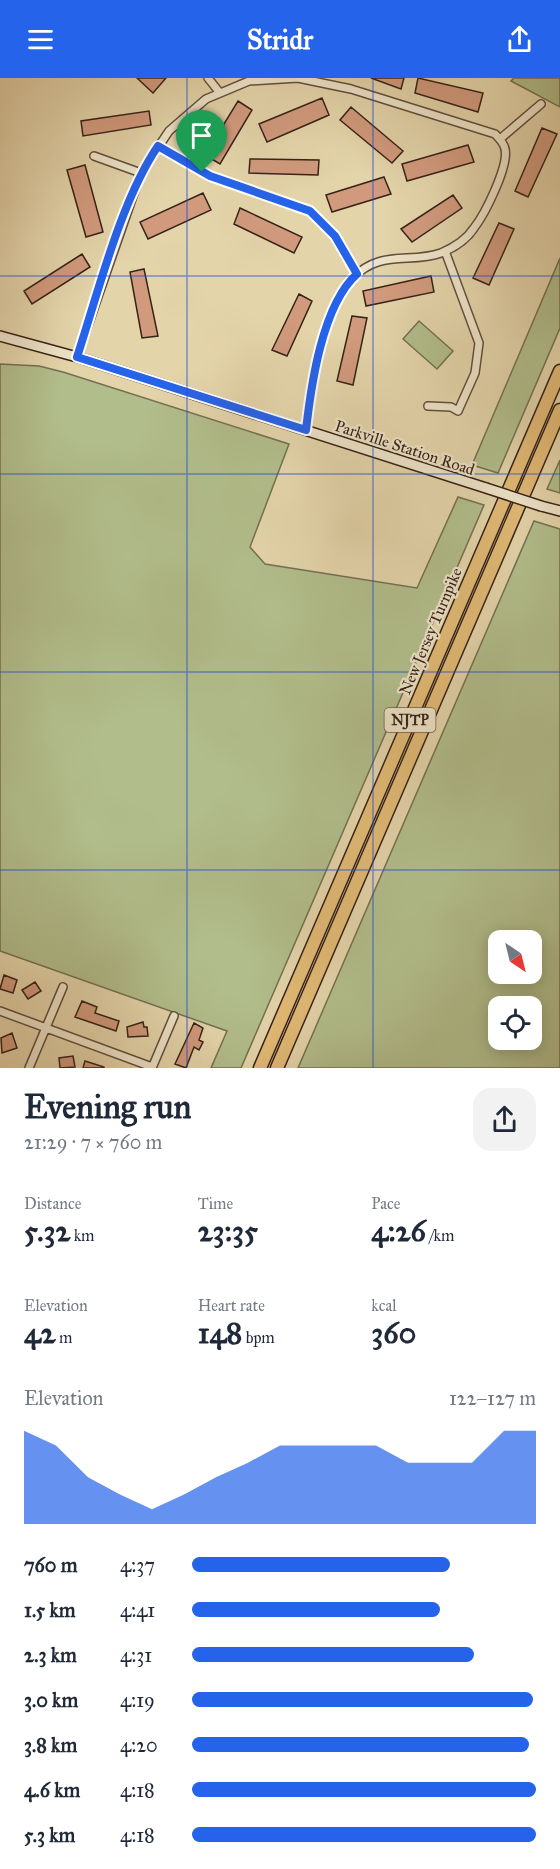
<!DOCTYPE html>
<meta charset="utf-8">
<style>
:root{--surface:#fff;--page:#f2f2f3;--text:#1f2937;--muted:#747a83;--accent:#2563eb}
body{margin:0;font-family:"IM FELL Great Primer",serif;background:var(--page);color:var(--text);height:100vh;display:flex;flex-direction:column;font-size:22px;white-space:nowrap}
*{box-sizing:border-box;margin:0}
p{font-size:20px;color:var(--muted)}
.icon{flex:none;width:33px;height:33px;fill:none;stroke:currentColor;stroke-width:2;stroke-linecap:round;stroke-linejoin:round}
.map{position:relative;height:990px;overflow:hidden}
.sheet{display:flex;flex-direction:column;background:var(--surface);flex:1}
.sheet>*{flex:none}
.needle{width:39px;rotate:145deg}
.buttons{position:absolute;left:488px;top:852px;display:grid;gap:12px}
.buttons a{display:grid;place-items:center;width:54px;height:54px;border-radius:12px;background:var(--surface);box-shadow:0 3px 15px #0003;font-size:30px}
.pin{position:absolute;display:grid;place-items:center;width:51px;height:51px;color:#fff;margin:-62px -26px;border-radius:50% 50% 50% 0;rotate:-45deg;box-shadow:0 0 6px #0007}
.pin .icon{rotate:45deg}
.round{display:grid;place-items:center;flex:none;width:63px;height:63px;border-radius:18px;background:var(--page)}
.headline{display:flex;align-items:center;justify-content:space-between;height:102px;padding:0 24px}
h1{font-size:33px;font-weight:700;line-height:45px}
.metrics{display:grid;grid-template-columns:repeat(3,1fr);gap:9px;height:102px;padding:6px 24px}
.metrics div{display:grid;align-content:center}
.metrics b{font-size:30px;font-weight:700}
.metrics small{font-size:16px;font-weight:400}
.metrics p{font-size:16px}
.chart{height:168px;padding:12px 24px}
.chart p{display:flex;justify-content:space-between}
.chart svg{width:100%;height:108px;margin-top:6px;fill:var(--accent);opacity:.7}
ul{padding:0 24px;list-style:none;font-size:20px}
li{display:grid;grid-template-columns:96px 72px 1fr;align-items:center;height:45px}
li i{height:15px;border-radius:8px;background:var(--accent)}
header{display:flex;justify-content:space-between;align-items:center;height:78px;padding:0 24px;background:var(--accent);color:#fff;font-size:27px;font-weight:700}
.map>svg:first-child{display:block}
.green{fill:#b1bd8b;stroke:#747052;stroke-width:1.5;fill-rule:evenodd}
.building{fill:#d19a7d;stroke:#362218;stroke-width:1.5}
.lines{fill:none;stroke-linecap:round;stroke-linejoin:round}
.street-casing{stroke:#624e3c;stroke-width:10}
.secondary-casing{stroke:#362218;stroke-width:12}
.highway-casing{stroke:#362218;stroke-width:15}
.street{stroke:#ede3c8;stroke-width:7}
.secondary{stroke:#ede3c8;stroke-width:9}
.highway{stroke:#e2ba75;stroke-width:12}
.secondary-bridge-casing{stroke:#362218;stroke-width:12;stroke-linecap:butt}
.secondary-bridge{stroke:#ede3c8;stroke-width:9}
.route-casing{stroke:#fff;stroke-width:12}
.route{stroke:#2563eb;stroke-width:8}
.grid{fill:none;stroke:#1d4ed8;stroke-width:1.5;stroke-opacity:0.55}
.labels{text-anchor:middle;stroke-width:4.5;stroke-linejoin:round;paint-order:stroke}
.shield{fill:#ede3c8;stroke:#6d5c4d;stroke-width:1.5}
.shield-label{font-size:15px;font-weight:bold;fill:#362218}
.street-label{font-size:16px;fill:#362218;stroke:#ede3c8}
</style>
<header><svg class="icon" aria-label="menu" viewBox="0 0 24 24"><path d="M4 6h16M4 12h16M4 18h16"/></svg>Stridr<svg class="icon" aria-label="share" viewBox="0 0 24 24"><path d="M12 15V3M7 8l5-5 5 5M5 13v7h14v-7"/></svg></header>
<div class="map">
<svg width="560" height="990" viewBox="0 0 560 990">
<rect width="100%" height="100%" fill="#e4d4aa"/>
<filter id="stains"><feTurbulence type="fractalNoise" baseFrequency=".00333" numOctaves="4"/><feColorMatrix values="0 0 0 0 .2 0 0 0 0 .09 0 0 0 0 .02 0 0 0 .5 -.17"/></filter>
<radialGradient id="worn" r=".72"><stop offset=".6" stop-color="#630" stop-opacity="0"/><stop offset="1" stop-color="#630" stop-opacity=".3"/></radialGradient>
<path class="green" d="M514 0H560V29L511 3Z
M560 180V250L498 395 472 387Z
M419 243 453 273 437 291 403 261Z
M0 286 39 288 63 294 289 366 250 469 265 486 417 510 458 419 484 427 241 990H211L227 953 0 873Z
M560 382V415L547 411Z
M534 443 560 451V990H298ZM498 862H531V896H498ZM498 928H531V962H498Z"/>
<path class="building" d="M137 0H166L153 15Z
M371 0H404L401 11Z
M418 0 483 15 478 34 415 15Z
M322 20 329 37 267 64 259 46Z
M238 23 252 32 220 86 205 77Z
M351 29 403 73 392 85 340 42Z
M149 33 151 47 83 58 81 43Z
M542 50 557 56 528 119 515 113Z
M468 67 474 84 407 103 402 86Z
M250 81 319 82 318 97 249 95Z
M85 87 103 154 86 159 67 92Z
M384 99 391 116 332 134 326 117Z
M203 115 211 132 148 161 140 144Z
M453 117 462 130 412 164 401 151Z
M240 130 302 159 294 175 234 146Z
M499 145 514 151 489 207 473 200Z
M82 176 90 189 32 226 24 213Z
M144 191 158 258 142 260 130 194Z
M431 198 434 214 366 228 363 213Z
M299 216 312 223 287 278 272 272Z
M352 238 367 240 353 307 337 303Z
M4 897 17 902 13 915 0 911Z
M35 904 41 913 28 921 22 912Z
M82 923 97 929 95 935 119 943 116 953 75 939Z
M143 944 144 949H147L148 958 128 959 127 949Z
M194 945 203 950 199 962 203 964 199 972 194 969 186 990 175 986Z
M12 955 17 970 2 975 1 960Z
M73 978 75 989 60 990 59 980Z
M85 983 104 989V990H83Z"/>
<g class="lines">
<defs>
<path id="street" d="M208 0 220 15
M500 61 541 26
M158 67 210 98 310 133 335 158 358 196
M94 78 141 95
M77 279 141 95 169 53 206 21 249 3 298 0 351 11 495 56C499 60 504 65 505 71 509 88 485 136 474 150 467 161 453 170 441 175 410 186 379 171 352 201 323 233 310 311 306 352
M428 328 451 329 458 333 475 295 479 265 445 173
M0 933 152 989
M29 990 63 909
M152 990 174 938"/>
<path id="secondary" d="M0 258 77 279 486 410
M541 428 560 433"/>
<path id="highway" d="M260 990 560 293
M277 990 560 332"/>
</defs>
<use href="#street" class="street-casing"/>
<use href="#secondary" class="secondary-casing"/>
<use href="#highway" class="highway-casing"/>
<use href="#street" class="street"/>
<use href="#secondary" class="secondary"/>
<use href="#highway" class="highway"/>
<defs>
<path id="secondary-bridge" d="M486 410 541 428"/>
</defs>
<use href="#secondary-bridge" class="secondary-bridge-casing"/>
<use href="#secondary-bridge" class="secondary-bridge"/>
</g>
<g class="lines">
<defs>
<path id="route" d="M158 68 210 98 310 133 335 158 357 196C322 227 311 308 306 352L77 279C98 215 121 122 158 68Z"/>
</defs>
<use href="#route" class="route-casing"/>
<use href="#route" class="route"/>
</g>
<path class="grid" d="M187 0V990M373 0V990M0 198H560M0 396H560M0 594H560M0 792H560"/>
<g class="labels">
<rect class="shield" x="384.5" y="630" width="51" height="24" rx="4.5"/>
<g class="shield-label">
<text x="410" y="647">NJTP</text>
</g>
<g class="street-label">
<text transform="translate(405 369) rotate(18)" y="6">Parkville Station Road</text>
<text transform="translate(430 553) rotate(-67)" y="6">New Jersey Turnpike</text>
</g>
</g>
<rect width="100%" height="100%" filter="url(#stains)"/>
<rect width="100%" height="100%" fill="url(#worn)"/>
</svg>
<div class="buttons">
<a><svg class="needle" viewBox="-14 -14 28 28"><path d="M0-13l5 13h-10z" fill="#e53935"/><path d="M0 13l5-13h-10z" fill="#747a83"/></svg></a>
<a><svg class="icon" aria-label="locate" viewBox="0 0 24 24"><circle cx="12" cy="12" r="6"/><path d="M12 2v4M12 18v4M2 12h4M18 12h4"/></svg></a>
</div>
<div class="pin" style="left:202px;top:94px;background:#1e9e55"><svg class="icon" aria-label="arrive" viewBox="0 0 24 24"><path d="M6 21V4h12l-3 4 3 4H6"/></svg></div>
</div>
<section class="sheet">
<div class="headline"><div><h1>Evening run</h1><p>21:29 · 7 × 760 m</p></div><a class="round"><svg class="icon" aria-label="share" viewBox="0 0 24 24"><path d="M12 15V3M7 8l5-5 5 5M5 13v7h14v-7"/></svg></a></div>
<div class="metrics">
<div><p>Distance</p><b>5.32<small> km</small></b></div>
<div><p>Time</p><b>23:35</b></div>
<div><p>Pace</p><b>4:26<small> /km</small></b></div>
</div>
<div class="metrics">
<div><p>Elevation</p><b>42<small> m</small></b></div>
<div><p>Heart rate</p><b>148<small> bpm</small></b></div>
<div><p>kcal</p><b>360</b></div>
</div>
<div class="chart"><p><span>Elevation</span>122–127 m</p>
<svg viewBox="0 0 160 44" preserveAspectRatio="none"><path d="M0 44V6L10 12L20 25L30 32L40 38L50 32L60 25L70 19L80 12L90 12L100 12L110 12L120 19L130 19L140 19L150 6L160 6V44z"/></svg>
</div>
<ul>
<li><b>760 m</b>4:37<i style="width:75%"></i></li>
<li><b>1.5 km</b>4:41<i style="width:72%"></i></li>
<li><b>2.3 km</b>4:31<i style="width:82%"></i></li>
<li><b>3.0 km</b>4:19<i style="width:99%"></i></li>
<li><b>3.8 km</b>4:20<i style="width:98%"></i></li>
<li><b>4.6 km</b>4:18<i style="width:100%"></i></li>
<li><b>5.3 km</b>4:18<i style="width:100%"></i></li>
</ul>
</section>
